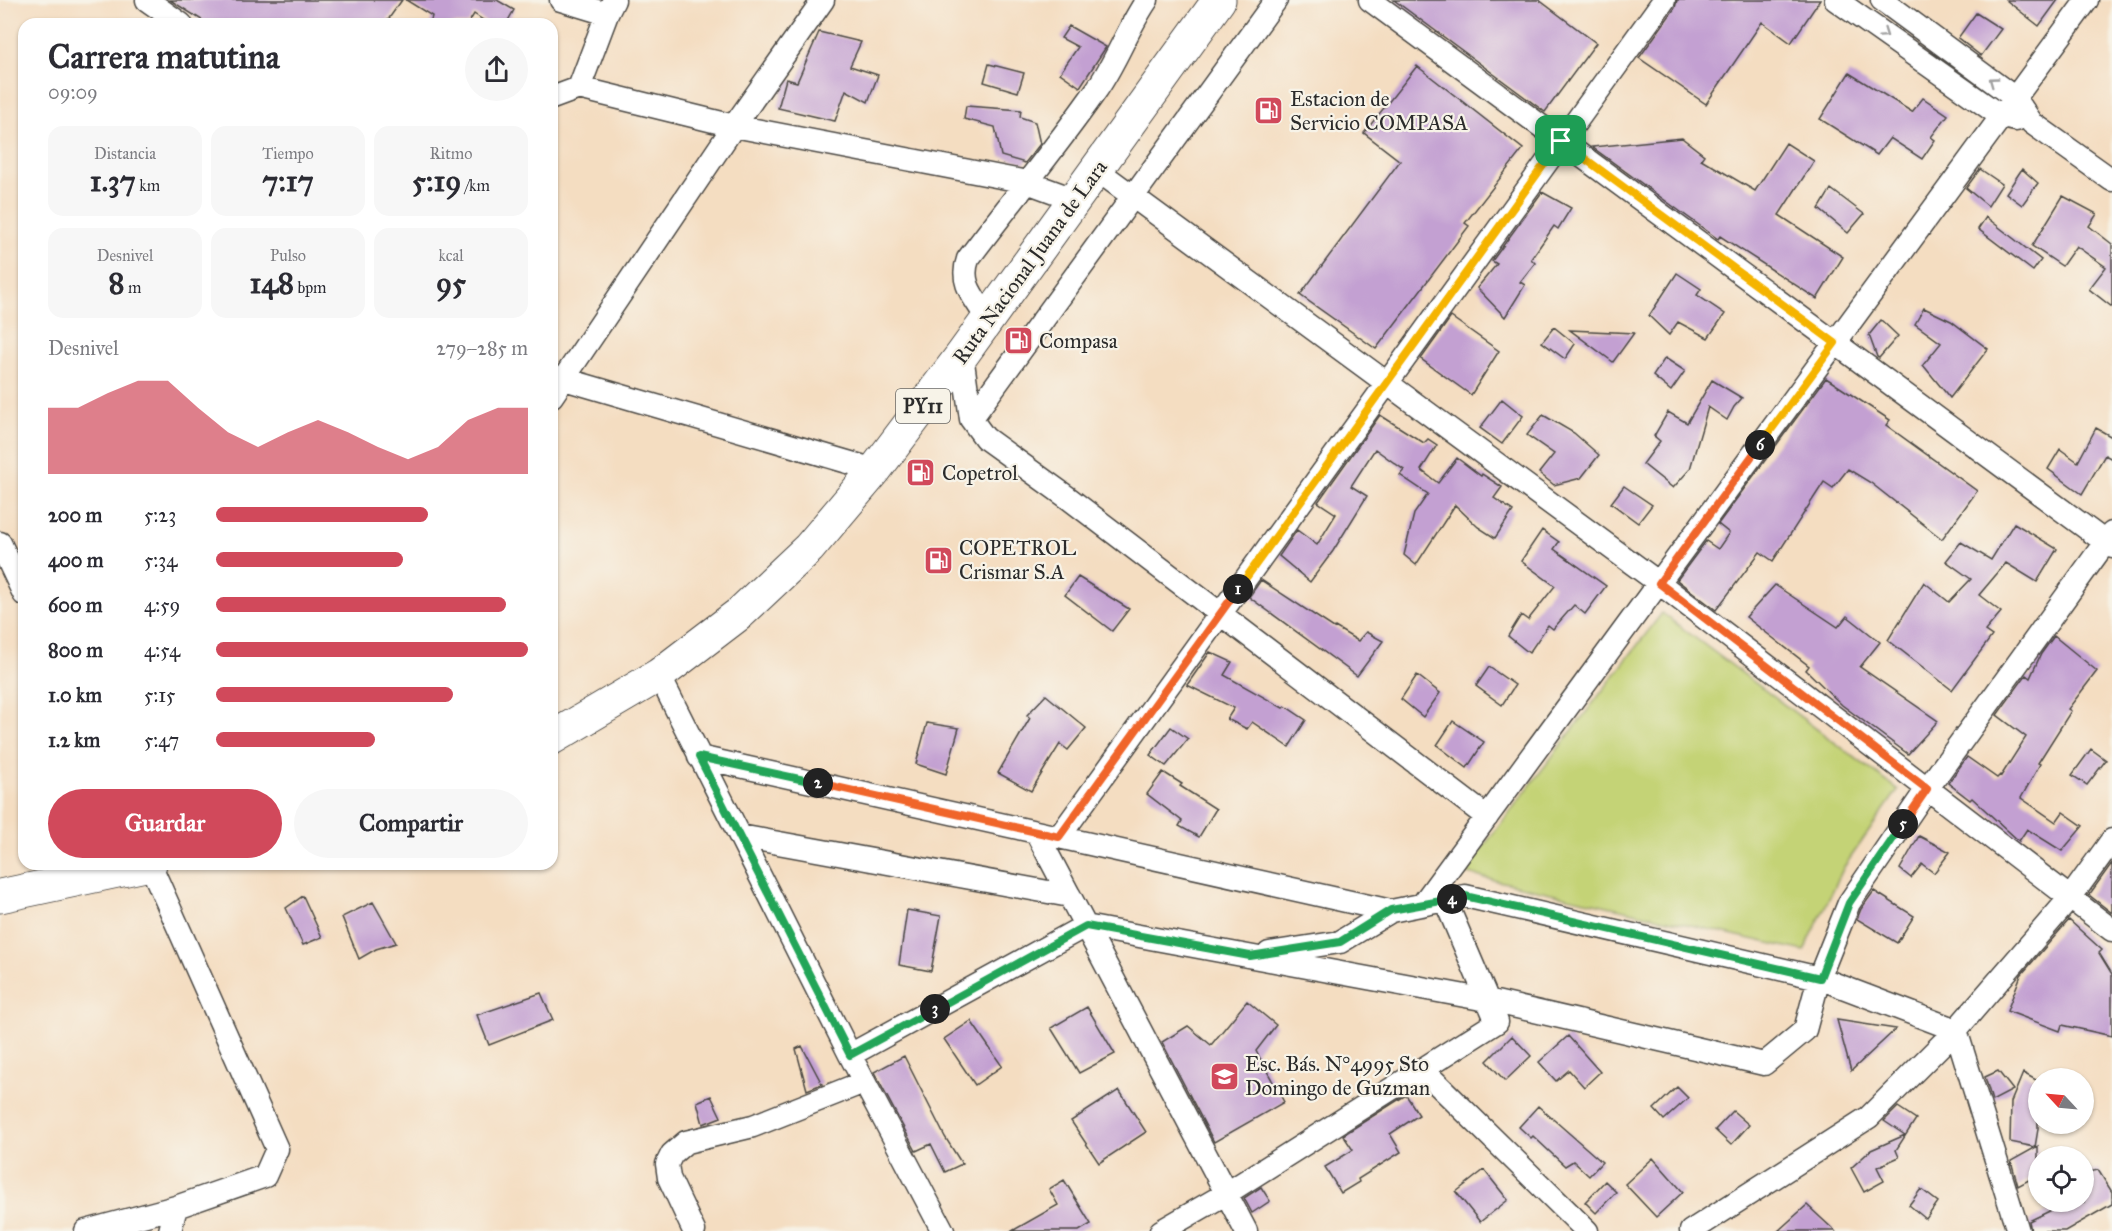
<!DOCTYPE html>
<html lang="es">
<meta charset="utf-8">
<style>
:root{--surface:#fff;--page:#f7f7f7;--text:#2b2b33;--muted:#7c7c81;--accent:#d1495b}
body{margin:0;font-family:"IM FELL Great Primer",serif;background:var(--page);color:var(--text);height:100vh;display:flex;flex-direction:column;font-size:22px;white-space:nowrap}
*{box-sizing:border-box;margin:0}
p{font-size:20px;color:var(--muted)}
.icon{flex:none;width:33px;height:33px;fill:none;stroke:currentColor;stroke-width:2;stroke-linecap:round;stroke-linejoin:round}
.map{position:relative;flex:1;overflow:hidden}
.drawer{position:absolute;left:18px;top:18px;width:540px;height:852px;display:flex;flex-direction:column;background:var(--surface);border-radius:18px;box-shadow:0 2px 4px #0004}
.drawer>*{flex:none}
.needle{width:39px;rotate:296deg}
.tools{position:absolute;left:2028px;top:1068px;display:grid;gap:12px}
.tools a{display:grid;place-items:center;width:66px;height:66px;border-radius:50%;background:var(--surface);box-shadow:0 2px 4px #0004;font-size:30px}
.pin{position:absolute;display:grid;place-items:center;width:51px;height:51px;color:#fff;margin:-26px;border-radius:12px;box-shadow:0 3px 9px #0006}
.km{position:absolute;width:30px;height:30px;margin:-15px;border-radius:50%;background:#222;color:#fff;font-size:16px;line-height:30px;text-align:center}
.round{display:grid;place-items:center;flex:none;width:63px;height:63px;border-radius:32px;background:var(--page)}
.headline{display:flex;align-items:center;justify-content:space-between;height:102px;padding:0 30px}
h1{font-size:33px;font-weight:700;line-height:45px}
.figures{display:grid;grid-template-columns:repeat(3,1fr);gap:9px;height:102px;padding:6px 30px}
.figures div{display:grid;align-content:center;border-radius:15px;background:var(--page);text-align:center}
.figures b{font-size:30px;font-weight:700}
.figures small{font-size:16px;font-weight:400}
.figures p{font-size:16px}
.chart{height:168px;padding:12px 30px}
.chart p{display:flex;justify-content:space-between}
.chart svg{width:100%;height:108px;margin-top:6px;fill:var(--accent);opacity:.7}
.button{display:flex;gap:12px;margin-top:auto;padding:12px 30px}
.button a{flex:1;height:69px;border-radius:36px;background:var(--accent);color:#fff;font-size:24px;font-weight:700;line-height:69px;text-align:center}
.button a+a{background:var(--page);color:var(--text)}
ul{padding:0 30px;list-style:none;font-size:20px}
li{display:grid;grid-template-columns:96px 72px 1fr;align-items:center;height:45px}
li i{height:15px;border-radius:8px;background:var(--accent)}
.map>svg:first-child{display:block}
.green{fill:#c4d376;stroke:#787f50;stroke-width:1.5}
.building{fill:#c3a0d2}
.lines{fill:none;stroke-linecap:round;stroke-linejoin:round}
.minor-casing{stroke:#494642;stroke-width:25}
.trunk-casing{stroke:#494642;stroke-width:35}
.minor{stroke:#fff;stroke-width:22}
.trunk{stroke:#fff;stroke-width:33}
.oneway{stroke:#a0a0a0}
.split-1-casing{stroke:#fff;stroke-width:12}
.split-2-casing{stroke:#fff;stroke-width:12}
.split-3-casing{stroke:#fff;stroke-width:12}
.split-4-casing{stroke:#fff;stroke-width:12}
.split-5-casing{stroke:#fff;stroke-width:12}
.split-6-casing{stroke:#fff;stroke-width:12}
.split-7-casing{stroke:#fff;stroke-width:12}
.split-1{stroke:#f5b400;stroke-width:8}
.split-2{stroke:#f0652b;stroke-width:8}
.split-3{stroke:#22a559;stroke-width:8}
.split-4{stroke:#22a559;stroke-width:8}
.split-5{stroke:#22a559;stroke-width:8}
.split-6{stroke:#f0652b;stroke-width:8}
.split-7{stroke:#f5b400;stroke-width:8}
.labels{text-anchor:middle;stroke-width:4.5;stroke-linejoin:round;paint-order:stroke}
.shield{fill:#f7f3e8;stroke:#686764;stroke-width:1.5}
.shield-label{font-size:20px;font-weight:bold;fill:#2b2b2b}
.poi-label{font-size:21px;fill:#2b2b2b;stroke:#f7f3e8;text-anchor:start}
.street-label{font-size:21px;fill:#2b2b2b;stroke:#f7f3e8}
</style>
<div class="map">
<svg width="2112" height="1231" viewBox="0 0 2112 1231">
<rect width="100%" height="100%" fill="#f7f3e8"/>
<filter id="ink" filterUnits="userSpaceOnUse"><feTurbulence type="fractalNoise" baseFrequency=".0167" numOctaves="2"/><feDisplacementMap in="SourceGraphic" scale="12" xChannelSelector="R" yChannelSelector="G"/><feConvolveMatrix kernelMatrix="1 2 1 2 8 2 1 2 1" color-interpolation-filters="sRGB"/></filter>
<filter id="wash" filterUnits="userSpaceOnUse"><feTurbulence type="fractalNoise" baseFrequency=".008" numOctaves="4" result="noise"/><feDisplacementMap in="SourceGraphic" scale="24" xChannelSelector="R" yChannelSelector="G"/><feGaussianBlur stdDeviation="1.35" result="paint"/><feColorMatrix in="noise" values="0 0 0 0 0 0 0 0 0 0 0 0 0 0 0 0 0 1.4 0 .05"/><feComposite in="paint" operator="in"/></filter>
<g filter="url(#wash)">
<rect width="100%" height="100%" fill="#f4ddc1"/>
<path class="green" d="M1662 613 1898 790 1844 867 1804 951 1463 873Z"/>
<g id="blocks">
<path class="building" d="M170 0H402L385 24H208Z
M406 0H497L514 10 506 24H489L474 14 468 24H430L432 16Z
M1394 0H1539L1596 43 1545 112Z
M1677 0H1820L1791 43 1762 22 1706 104 1639 58 1675 8Z
M2006 0H2058L2039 26Z
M1976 13 2001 29 1981 56 1958 38Z
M1069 26 1106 47 1080 87 1060 73 1078 47 1061 38Z
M819 32 861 42 850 66 878 75 868 102 846 90 835 121 778 108 786 79 797 82Z
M989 64 1024 73 1018 92 984 82Z
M1417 66 1523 149 1465 223 1469 226 1376 349 1300 295 1400 161 1364 133Z
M1849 73 1912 112 1923 98 1948 115 1931 137 1935 140 1922 159 1890 138 1877 155 1820 119Z
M966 106 1021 110 1020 117 1035 122 1040 144 1025 163 1001 156 995 127 964 119Z
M1682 138 1704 155 1701 159 1755 191 1786 143 1814 161 1779 215 1843 257 1817 299 1720 236 1718 239 1592 147Z
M1980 169 2002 184 1988 206 1966 188Z
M2022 169 2038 183 2022 205 2006 193Z
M1831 189 1864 214 1848 233 1819 209Z
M1542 192 1571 208 1558 229 1554 226 1531 259 1535 263 1520 282 1525 285 1505 317 1477 288 1497 264 1492 261Z
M2063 196 2097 214 2089 226 2112 244V307L2089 289 2106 267 2076 246 2062 266 2032 246Z
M1986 217 2041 260 2033 271 1978 229Z
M1677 273 1701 289 1697 295 1725 314 1708 338 1678 322 1669 335 1649 316Z
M1924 308 1951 321 1988 349 1950 398 1923 365 1941 343 1915 324Z
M1451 317 1499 351 1471 395 1421 359Z
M1881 320 1898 336 1879 358 1877 357 1869 335Z
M1554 327 1575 344 1565 359 1542 342Z
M1570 330 1634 333 1613 362Z
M1665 358 1685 371 1671 391 1653 376Z
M1826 378 1890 420 1886 425 1977 491 1942 539 1871 483 1848 469 1833 488 1824 482 1773 561 1760 552 1716 610 1677 580 1706 541 1718 549 1729 533 1718 524Z
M1712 380 1742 398 1734 407 1727 420 1708 407 1690 469 1673 488 1643 464 1660 441 1654 436 1668 412 1687 423Z
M1502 399 1523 416 1502 444 1480 428Z
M1380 415 1424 443 1428 439 1437 445 1421 470 1438 483 1457 458 1481 476 1482 474 1502 487 1494 498 1513 511 1495 538 1478 527 1455 505 1416 565 1404 555 1414 514 1428 494 1400 475 1404 470 1375 449 1351 486 1367 496 1333 551 1310 582 1279 556 1297 530 1317 545 1336 514 1318 502Z
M1543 415 1574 433 1599 455 1581 478 1554 485 1539 473 1554 454 1527 435Z
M2096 428 2112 437V459L2105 455 2082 494 2048 469 2060 449 2078 462Z
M1624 486 1652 505 1638 523 1611 503Z
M2014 523 2057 549 2037 582 2006 563 1979 595 2001 612 1985 631 1992 636 1952 690 1888 640 1924 582 1949 602 1971 579 1946 561 1961 542 1991 560Z
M1542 530 1559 542 1554 549 1606 586 1585 614 1574 605 1553 629 1548 625 1529 653 1508 636 1521 615 1528 620 1555 586 1521 561Z
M1078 577 1129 609 1112 631 1065 595Z
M1261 580 1334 628 1335 627 1358 641 1366 632 1383 641 1357 676 1249 597Z
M1775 585 1838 627 1847 616 1880 642 1860 667 1938 721 1908 754 1842 705 1806 670 1809 666 1746 617Z
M2054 636 2097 671 2068 709 2071 711 2038 763 2040 764 2021 798 2056 822 2063 812 2083 826 2062 851 2027 829 2019 841 1972 798 1970 800 1948 783 1967 757 1997 778 2000 775 2001 776 2026 737 1997 715 2026 675 2030 678 2041 654Z
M1210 652 1232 662 1224 675 1283 708 1285 706 1306 720 1289 747 1252 722 1247 729 1227 719 1234 708 1187 685Z
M1489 667 1515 685 1502 705 1476 686Z
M1417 675 1440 693 1423 717 1401 699Z
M1046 695 1086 728 1068 750 1060 744 1031 791 998 773 1030 718 1027 715Z
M1453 721 1484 742 1467 768 1437 745Z
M927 723 959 728 946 774 916 764Z
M1171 727 1188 739 1166 766 1150 755Z
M2091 749 2106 760 2087 785 2072 775Z
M1163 772 1182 784 1180 786 1216 809 1199 837 1179 826 1182 821 1147 794Z
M1919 836 1950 852 1934 873 1922 864 1911 878 1900 869Z
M2112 863V913L2089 895Z
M1874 891 1914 916 1897 943 1857 919 1861 909Z
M303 896 322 937 303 945 286 908Z
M373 902 396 943 376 949 359 959 342 917Z
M907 910 941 916 931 971 899 965Z
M2069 920 2102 950 2099 953 2112 974V1036L2062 1025 2060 1031 2007 1011 2021 975Z
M541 993 553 1020 489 1045 477 1015Z
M1247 1001 1276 1025 1256 1051 1284 1102 1214 1142 1162 1042 1188 1026 1211 1045Z
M1087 1007 1115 1054 1079 1073 1051 1028Z
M1837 1020 1896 1029 1851 1071Z
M971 1021 1002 1066 975 1085 944 1039Z
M1512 1036 1531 1056 1505 1081 1487 1061Z
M1568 1036 1600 1072 1584 1087 1569 1070 1556 1081 1539 1062Z
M802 1046 822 1084 807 1090 796 1049Z
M904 1056 945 1137 962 1164 945 1172 931 1144 916 1151 874 1072Z
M1998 1071 2013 1090 1992 1101 1985 1077Z
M2023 1073 2038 1081V1129L2035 1147 2010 1142 2011 1102Z
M1677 1087 1688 1098 1664 1120 1654 1109Z
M1119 1090 1146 1132 1099 1163 1071 1121Z
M1406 1095 1419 1115 1390 1134 1401 1152 1358 1179 1359 1182 1341 1193 1325 1167 1353 1150 1343 1135Z
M711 1096 721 1117 703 1124 697 1102Z
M1538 1106 1602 1162 1589 1176 1573 1161 1565 1166 1533 1136 1531 1138 1519 1127Z
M1898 1107 1916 1119 1896 1150 1899 1157 1877 1167 1884 1181 1864 1192 1851 1168 1871 1150 1905 1135 1884 1121Z
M1733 1111 1749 1125 1731 1145 1715 1130Z
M2038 1146V1175L2018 1186 2011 1161Z
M1653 1158 1683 1192 1656 1217 1625 1184Z
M1484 1170 1508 1200 1480 1222 1456 1192Z
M2098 1170 2112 1192V1204L2065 1231H2031L2029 1221 2068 1202H2084V1173Z
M1064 1180 1091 1224 1079 1231H1012L1058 1205 1049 1189Z
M1605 1181 1616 1192 1596 1213 1585 1202Z
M1261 1187 1270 1201 1252 1213 1244 1198Z
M1921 1189 1938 1202 1926 1219 1909 1205Z
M1807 1205 1835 1231H1778Z"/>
</g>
</g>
<g filter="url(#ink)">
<use href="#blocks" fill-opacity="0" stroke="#494642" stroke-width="1.5"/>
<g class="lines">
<defs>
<path id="minor" d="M147 0 181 24
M561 0 607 14
M1370 0 2112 547
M1836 0 2002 117 2016 120
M1882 0 2015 98 2032 123 2112 180
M579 88 607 14 614 0
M552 98 579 88 734 126 1027 182 1076 200
M1097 170 1659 583 2112 930
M987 318C975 298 959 284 968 259 1010 203 1055 149 1095 92 1116 63 1127 29 1147 0
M962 355 971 419 985 438 1067 497 1487 817
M564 379 875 470
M552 396 734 126 823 0
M971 419 1276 0
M0 543 24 594
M659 675 850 1055 943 1231
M699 757 1391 911 1465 896 1819 978 1956 1030 2018 1231
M1036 832 1246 1231
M740 836 1070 896
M1059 837 1664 0
M150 864 277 1149 265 1176 176 1207 170 1231
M1422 905 2087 0
M1269 953 1340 942 1391 911
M850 1055 1085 926 1487 1000 1764 1064 1805 1030 1819 978 1849 903 1927 789 2112 533
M1422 1069 1587 1231
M86 1231 176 1207
M694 1231 669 1178 667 1164 672 1154 686 1142 753 1126 864 1082
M1161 1231 1227 1193 1497 1022 1445 900
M1691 1231 1869 1117 1956 1030 2070 898 2112 840"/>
<path id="trunk" d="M552 738 659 675 739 614 809 548 875 470 962 355 1219 0
M0 896 150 864"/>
</defs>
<use href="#minor" class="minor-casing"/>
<use href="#trunk" class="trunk-casing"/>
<use href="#minor" class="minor"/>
<use href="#trunk" class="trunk"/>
</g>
<defs><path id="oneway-chevron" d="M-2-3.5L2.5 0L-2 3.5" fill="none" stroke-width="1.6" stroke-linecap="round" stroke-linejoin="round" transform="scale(1.5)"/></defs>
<g class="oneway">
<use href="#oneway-chevron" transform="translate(1884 34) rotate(35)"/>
<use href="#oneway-chevron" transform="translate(1993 81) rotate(-144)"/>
</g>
</g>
<g class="lines" filter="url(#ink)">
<defs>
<path id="split-1" d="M1238 589 1561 141"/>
<path id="split-2" d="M818 783 1059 837 1238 589"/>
<path id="split-3" d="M818 783 699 757 850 1055 935 1009"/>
<path id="split-4" d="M935 1009 1086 926 1250 956 1340 942 1391 910 1452 899"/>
<path id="split-5" d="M1452 899 1465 896 1820 978 1849 903 1903 824"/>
<path id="split-6" d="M1760 445 1659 583 1927 789 1903 824"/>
<path id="split-7" d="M1561 141 1835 343 1760 445"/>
</defs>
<use href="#split-1" class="split-1-casing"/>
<use href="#split-2" class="split-2-casing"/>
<use href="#split-3" class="split-3-casing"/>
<use href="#split-4" class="split-4-casing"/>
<use href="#split-5" class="split-5-casing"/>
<use href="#split-6" class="split-6-casing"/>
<use href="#split-7" class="split-7-casing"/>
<use href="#split-1" class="split-1"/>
<use href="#split-2" class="split-2"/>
<use href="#split-3" class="split-3"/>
<use href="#split-4" class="split-4"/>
<use href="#split-5" class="split-5"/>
<use href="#split-6" class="split-6"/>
<use href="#split-7" class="split-7"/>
</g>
<defs>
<symbol id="fuel-square" viewBox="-11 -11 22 22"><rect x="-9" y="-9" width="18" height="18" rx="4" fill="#d1495b" stroke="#f7f3e8"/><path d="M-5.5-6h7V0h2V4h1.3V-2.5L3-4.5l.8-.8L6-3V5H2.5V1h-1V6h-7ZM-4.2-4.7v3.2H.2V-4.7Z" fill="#fff"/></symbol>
<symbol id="school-square" viewBox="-11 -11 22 22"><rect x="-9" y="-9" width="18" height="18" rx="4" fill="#d1495b" stroke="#f7f3e8"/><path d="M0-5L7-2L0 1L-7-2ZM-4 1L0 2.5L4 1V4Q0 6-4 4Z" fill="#fff"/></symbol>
</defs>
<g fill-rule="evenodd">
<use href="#fuel-square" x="1252" y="94" width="33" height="33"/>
<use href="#fuel-square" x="1002" y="324" width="33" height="33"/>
<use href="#fuel-square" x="904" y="456" width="33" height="33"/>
<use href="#fuel-square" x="922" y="544" width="33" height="33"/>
<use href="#school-square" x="1208" y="1060" width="33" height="33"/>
</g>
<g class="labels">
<rect class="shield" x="896" y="389" width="54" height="34" rx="4.5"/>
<g class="shield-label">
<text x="923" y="413">PY11</text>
</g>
<g class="poi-label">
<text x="1290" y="106">Estacion de<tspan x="1290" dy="24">Servicio COMPASA</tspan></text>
<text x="1039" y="348">Compasa</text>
<text x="942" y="480">Copetrol</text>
<text x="959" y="555">COPETROL<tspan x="959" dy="24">Crismar S.A</tspan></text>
<text x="1245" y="1071">Esc. Bás. N°4995 Sto<tspan x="1245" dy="24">Domingo de Guzman</tspan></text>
</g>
<g class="street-label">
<text transform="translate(1030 262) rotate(-54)" y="7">Ruta Nacional Juana de Lara</text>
</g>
</g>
</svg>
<div class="tools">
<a><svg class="needle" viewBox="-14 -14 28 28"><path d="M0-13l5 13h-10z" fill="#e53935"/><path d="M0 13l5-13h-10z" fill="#7c7c81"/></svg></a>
<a><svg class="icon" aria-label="locate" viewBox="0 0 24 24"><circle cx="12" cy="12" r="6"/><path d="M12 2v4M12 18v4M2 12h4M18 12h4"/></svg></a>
</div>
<div class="pin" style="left:1561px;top:141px;background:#1e9e55"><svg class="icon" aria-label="arrive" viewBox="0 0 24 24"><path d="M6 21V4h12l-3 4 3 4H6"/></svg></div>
<b class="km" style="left:1238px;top:589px">1</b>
<b class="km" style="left:818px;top:783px">2</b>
<b class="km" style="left:935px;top:1009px">3</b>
<b class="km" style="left:1452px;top:899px">4</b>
<b class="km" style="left:1903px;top:824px">5</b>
<b class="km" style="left:1760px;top:445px">6</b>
<section class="drawer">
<div class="headline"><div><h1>Carrera matutina</h1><p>09:09</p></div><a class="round"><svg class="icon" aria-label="share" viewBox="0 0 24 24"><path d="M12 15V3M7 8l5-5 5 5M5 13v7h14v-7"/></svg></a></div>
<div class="figures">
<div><p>Distancia</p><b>1.37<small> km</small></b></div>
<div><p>Tiempo</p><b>7:17</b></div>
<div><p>Ritmo</p><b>5:19<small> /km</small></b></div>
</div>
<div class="figures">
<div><p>Desnivel</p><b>8<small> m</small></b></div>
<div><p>Pulso</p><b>148<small> bpm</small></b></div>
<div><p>kcal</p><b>95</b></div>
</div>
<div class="chart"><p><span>Desnivel</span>279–285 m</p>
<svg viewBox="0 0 160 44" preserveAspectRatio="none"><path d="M0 44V17L10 17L20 11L30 6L40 6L50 17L60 27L70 33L80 27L90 22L100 27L110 33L120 38L130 33L140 22L150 17L160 17V44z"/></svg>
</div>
<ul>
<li><b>200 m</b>5:23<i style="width:68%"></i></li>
<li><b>400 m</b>5:34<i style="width:60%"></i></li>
<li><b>600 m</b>4:59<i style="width:93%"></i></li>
<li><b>800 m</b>4:54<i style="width:100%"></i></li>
<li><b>1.0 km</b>5:15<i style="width:76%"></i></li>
<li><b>1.2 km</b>5:47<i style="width:51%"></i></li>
</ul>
<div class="button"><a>Guardar</a><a>Compartir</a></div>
</section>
</div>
